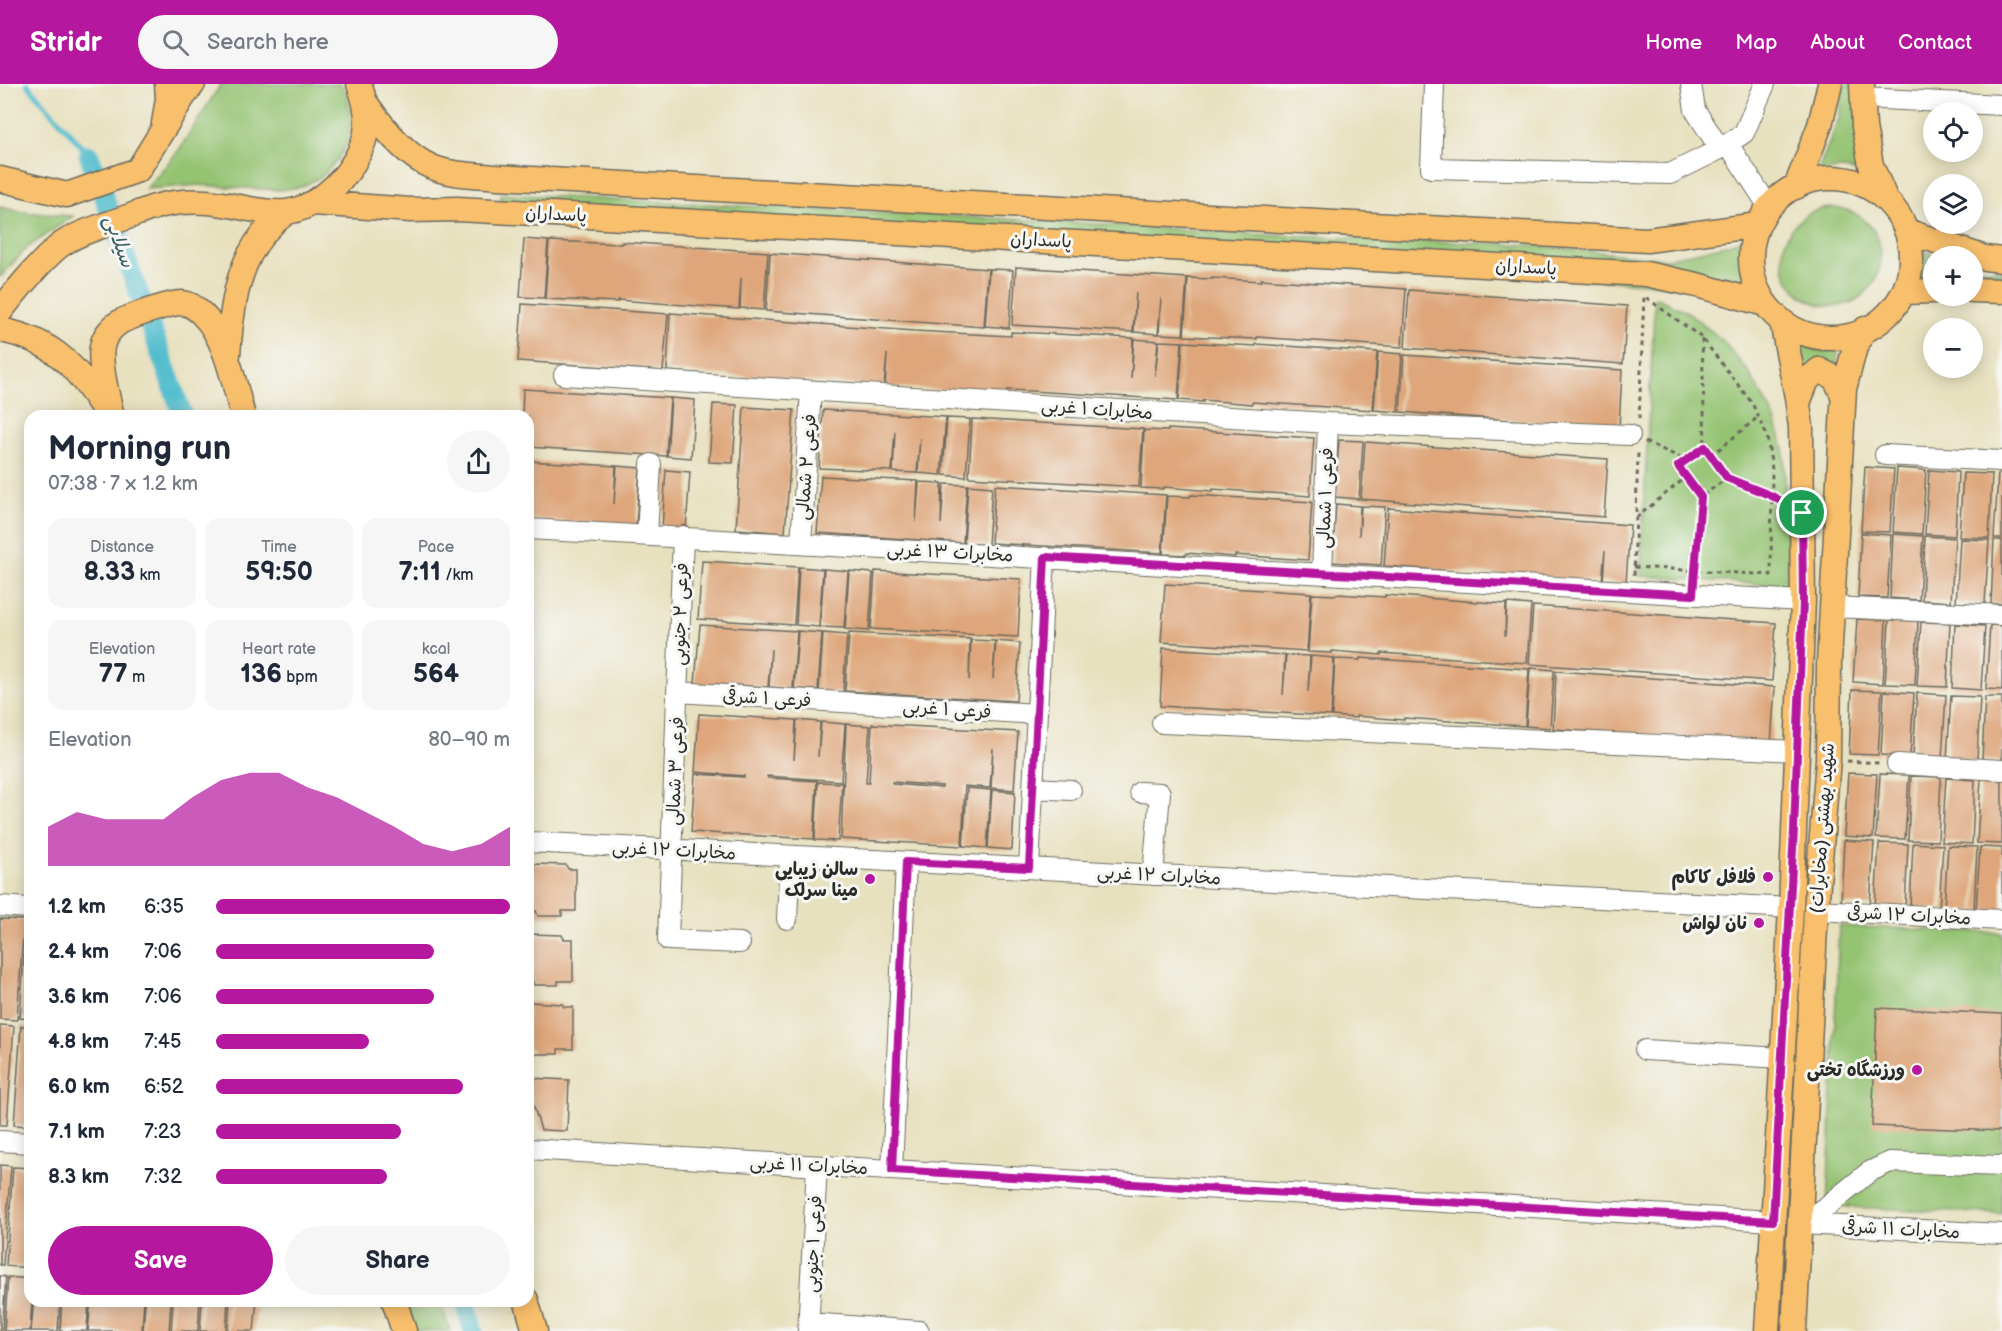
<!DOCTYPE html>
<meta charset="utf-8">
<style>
:root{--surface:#fff;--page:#f6f6f7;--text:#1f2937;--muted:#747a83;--accent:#b5179e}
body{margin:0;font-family:"Balsamiq Sans","Playpen Sans Arabic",sans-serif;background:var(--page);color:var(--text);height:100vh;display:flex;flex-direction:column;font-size:22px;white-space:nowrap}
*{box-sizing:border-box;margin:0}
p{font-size:20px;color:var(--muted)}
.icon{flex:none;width:33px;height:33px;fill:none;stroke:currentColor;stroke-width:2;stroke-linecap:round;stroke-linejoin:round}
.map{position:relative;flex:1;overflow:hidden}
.drawer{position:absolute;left:24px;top:326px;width:510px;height:897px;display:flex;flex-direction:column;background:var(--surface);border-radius:18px;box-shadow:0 3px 15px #0003}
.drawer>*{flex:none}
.tools{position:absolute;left:1923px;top:18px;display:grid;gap:12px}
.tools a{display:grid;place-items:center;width:60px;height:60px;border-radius:50%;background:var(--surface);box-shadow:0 3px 15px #0003;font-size:30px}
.pin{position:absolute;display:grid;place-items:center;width:51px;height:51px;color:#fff;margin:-26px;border:3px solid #fff;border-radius:50%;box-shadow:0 2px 6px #0007}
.round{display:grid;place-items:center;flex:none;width:63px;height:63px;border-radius:32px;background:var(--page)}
.summary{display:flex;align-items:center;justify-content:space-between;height:102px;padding:0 24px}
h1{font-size:33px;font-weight:700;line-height:45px}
.metrics{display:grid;grid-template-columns:repeat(3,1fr);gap:9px;height:102px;padding:6px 24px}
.metrics div{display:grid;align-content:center;border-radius:15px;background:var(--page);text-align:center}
.metrics b{font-size:26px;font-weight:700}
.metrics small{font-size:16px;font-weight:400}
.metrics p{font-size:16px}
.chart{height:168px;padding:12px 24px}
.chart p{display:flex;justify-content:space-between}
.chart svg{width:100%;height:108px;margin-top:6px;fill:var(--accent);opacity:.7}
.cta{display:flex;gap:12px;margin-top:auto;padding:12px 24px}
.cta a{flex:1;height:69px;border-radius:36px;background:var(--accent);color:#fff;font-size:24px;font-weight:700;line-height:69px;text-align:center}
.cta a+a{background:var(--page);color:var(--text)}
ul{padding:0 24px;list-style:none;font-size:20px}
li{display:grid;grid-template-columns:96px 72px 1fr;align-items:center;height:45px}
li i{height:15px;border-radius:8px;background:var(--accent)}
header{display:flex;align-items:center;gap:36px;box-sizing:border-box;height:84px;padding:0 30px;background:var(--accent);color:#fff}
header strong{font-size:28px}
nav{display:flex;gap:33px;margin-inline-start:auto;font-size:21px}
.search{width:420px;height:54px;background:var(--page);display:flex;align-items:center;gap:15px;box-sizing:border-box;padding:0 21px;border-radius:33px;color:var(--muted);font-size:22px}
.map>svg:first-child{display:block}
.green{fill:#94c372;stroke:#60774e;stroke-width:1.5}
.forest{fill:#77a964;stroke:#516a48;stroke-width:1.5}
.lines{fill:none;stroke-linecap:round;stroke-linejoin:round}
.stream{stroke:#52bdce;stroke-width:5}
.canal{stroke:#52bdce;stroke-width:20}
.building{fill:#dea67a;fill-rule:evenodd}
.minor-casing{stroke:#6d6b5f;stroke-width:22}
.major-casing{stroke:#6d6b5f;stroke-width:27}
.path{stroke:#6d6b5f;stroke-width:3;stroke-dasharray:4.5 4.5;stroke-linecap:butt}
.minor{stroke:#fff;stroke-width:20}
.major{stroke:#f8bf6c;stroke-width:24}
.route-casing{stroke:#fff;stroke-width:12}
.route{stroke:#b5179e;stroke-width:8}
.poi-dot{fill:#b5179e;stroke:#f6f6f2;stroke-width:2}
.labels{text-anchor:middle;stroke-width:6;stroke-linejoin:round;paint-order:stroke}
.street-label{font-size:18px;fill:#2b2b2b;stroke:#f6f6f2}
.poi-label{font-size:18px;font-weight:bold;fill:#2b2b2b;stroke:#f6f6f2;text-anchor:end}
.water-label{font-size:20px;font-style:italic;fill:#395e64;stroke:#f6f6f2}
</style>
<header>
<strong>Stridr</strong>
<div class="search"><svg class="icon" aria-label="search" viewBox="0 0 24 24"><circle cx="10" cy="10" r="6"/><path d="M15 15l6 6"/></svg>Search here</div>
<nav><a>Home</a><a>Map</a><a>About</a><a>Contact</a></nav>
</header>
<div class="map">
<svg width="2002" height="1247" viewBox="0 0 2002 1247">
<rect width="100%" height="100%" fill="#f6f6f2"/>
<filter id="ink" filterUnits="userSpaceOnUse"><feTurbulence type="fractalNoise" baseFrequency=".0167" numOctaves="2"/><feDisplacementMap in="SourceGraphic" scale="12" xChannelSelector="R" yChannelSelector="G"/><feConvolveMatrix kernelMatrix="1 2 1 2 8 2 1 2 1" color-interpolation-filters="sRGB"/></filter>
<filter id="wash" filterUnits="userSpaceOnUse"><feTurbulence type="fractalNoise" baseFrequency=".008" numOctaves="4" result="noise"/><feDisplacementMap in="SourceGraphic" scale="24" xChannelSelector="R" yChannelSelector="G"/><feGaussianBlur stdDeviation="1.35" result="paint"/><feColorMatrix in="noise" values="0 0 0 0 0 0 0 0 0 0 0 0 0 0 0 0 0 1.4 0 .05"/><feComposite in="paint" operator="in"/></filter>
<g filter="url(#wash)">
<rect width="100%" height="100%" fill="#e8e1c0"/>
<path class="green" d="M221 0H341L347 11 351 34 348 58 337 77 321 93 301 103 279 106 198 101 146 105 179 66Z
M1844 0H1854L1865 89 1843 85 1818 87 1839 35Z
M501 110 1030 136 1269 151 1530 161 1667 175 1729 160 1749 152C1744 171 1741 186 1745 206L501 124Z
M0 123 22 128 73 132 27 164 0 193Z
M1783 173a49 49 0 1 1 98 0a49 49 0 1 1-98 0Z
M1655 213 1689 229 1722 256 1748 287 1774 333 1784 365 1789 502 1640 492Z
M1799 258C1813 267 1823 269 1838 263L1837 280 1824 277 1803 291Z
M1839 842 2002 849V1130L1827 1122Z
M406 1217H440L450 1247H416Z"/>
<path class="forest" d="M1923 166 1937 172H1934L1933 199 1916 200 1923 181Z
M1972 184 2002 186V200L1973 199Z"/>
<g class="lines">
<path class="stream" d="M27 0 89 71"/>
<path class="canal" d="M89 71 183 332
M465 1216 473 1247"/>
</g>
<g id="blocks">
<path class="building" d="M524 155 548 157 544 214 520 213Z
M549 157 622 160V158L768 168 764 226 740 224 741 194 739 225 618 216V218L545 215Z
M770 169 988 185 984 243 766 227Z
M1016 183 1187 194 1183 251 1159 250 1161 214 1158 250 1134 248 1136 208 1133 248 1012 241Z
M989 185 1013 186 1009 244 985 242Z
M1188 194 1212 195V194L1261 197V195L1406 205 1402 263 1257 253V255L1184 252Z
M1409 206 1627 222 1623 280 1405 264Z
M522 220 668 230 663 287 518 277Z
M670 229 914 247 1011 252V248L1036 249 1133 254 1131 295 1134 255 1158 257 1155 292 1159 257 1182 258 1178 316 1031 307 1007 306V309L885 303 887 270 884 303 667 287Z
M1183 258 1256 262V260L1377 268 1373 326 1252 318V320L1203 316V318L1179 316Z
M1378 268 1402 270 1398 328 1374 326Z
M1404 271 1622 286 1619 344 1400 328Z
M523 305 670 314 666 372 528 363V332H522Z
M671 314 695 316 691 374 667 372Z
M713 320 737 321 733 379 709 378Z
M744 323 794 326 785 449 736 445Z
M823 326 946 333 941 391 918 389 920 354 917 389 893 388 895 347 892 387 819 384Z
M947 334 970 335 966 393 943 391Z
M972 335 1143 345 1139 403 969 393Z
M1168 345 1314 354 1310 412 1213 405V407L1164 403V405L1141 404 1144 346 1168 347Z
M1339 356 1363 357 1359 415 1335 413Z
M1365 358 1608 375 1604 433 1361 415Z
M528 377 616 382 614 420 617 382 640 384 636 442 528 435Z
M1865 383 1894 385 1890 448 1861 447Z
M1897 384 1926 386 1922 450 1893 448Z
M666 386 690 388 686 445 662 444Z
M1929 386 1958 388 1955 452 1925 450Z
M1963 389 1992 390 1989 454 1959 453Z
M1998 390H2002V454H1994Z
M821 392 918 397 916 438 919 398 942 399 941 440 944 400 967 401 963 459 817 449Z
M968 401 992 403 988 461 964 459Z
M995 401 1166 411 1162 469 991 459Z
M1191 411 1312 418 1308 476 1235 471V473L1187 469 1186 471 1163 470 1167 412 1190 413Z
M1336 420 1360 422 1359 452 1361 422 1385 423 1381 481 1332 478Z
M1388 424 1630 441 1626 499 1603 497 1605 467 1602 498 1384 482Z
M1861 449 1891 451 1887 514 1858 513Z
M1893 450 1923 452 1919 516 1890 514Z
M1925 452 1955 454 1951 518 1922 516Z
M1960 455 1989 456 1985 520 1956 519Z
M1994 456H2002V520H1991Z
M702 477 798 483 794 541 698 535Z
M799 483 823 485 819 543 796 541Z
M824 485 848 487 844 544 820 543Z
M849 487 873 489 869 547 845 545Z
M875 487 1021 495 1018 553 871 545Z
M1165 500 1311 509 1307 567 1161 558Z
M1312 510 1336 511V510L1385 513V511L1506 520 1505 552 1507 519 1531 521 1527 579 1381 569V571L1332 567V569L1308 568Z
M1533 522 1776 539 1772 597 1529 580Z
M1857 535 1886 536 1883 600 1853 598Z
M1889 536 1918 537 1915 601 1885 600Z
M1921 538 1950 539 1947 603 1917 602Z
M1955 540 1985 542 1981 606 1952 604Z
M700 541 797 547 793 605 769 603 771 565 768 603 695 599Z
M1990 541 2002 542V606L1986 605Z
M798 547 822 549 818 606 794 605Z
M823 549 847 551 843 609 819 607Z
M849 549 970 555 969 596 971 556 995 557 993 595 996 557 1020 559 1016 617 845 607Z
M1163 564 1285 571 1283 611 1286 571 1310 572 1308 608 1311 572 1334 574 1331 632 1160 622Z
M1360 574 1529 585 1525 642 1404 634V636L1356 632V634L1332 632 1335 575 1360 576Z
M1530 584 1554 586 1550 644 1526 642Z
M1556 587 1775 603 1771 660 1553 645Z
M1852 606 1882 607 1878 671 1849 670Z
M1884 607 1914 609 1910 673 1881 671Z
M1917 609 1946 611 1942 675 1913 673Z
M1951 612 1980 613 1977 677 1947 675Z
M1985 613H2002V677L1982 676Z
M699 630 796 636 794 676 797 636 820 638 818 673 821 638 845 640 841 697 767 692 768 694 817 697 814 755 691 748 695 690 744 693V692L695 688Z
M846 640 870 642 866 699H869L872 640 1018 648 1014 706 991 704 993 664 990 704 965 702 962 762 841 755ZM892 698 942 702V704L893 700Z
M1848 689 1877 690 1873 754 1844 752Z
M1880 690 1909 691 1905 755 1876 754Z
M1911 692 1941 693 1938 757 1908 756Z
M1946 694 1975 696 1972 760 1942 758Z
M1981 695 2002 696V760L1977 759Z
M818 698 842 699 838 757 815 756Z
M967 704 991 706 987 764 963 762Z
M992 706 1015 708 1012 766 988 764Z
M1844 756 1874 758 1870 822 1841 820Z
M1879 759 1908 760 1905 824 1875 822Z
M1913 759 1943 761 1939 825 1910 823Z
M1948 762 1977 763 1974 827 1944 826Z
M1980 763 2002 764V828L1976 827Z
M533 780 566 781 568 785H576V827H562V832H538L536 827H528V783H532Z
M0 835 24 836 17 936 0 935Z
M26 836H30V935L20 934Z
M530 850 562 851 564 855H573V897H558V901H534L532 896H528V853Z
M530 918 562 920 564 923H573V965H558V970H534L532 965H528V921Z
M1877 924 2002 930V1047L1872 1042Z
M0 941 14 942 7 1041H0Z
M21 942H30V1042L14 1041Z
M528 994 569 996 567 1047 541 1046 528 1003Z
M0 1081 11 1082 3 1181H0Z
M13 1083 30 1084V1184L6 1182Z
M0 1192 6 1193 2 1247H0Z
M8 1193 30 1195V1216H32L30 1247H4Z
M34 1216H60L58 1247H31Z
M62 1216H89L87 1247H60Z
M91 1216H144L142 1247H88Z
M145 1216H171L169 1247H143Z
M173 1216H200L198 1247H171Z
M202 1216H228L226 1247H200Z
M230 1216H257L254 1247H228Z"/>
</g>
</g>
<g filter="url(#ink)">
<use href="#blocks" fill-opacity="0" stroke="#6d6b5f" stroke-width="1.5"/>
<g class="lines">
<defs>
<path id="minor" d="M1434 0 1431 84 1670 90 1720 65
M1691 0 1695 26 1720 65 1744 49 1765 0
M1862 14 2002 21
M1728 60 1769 123
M564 291 1328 339 1630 351
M1885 371 2002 377
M528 445 1803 517
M647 451 651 380
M683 452 668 856 740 859
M801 459 811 307
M1322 489 1328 339
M1833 523 2002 531
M677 608 1037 630
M1162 639 1797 667
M1897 680 2002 686
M1033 704 1071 706
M1140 708 1160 709 1153 791
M528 758 1791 824
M1029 784 1045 473
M0 822 30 824
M1816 826 2002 836
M787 835 790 772
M1645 966 1782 974
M0 1057 30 1059
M528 1065 1773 1137
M892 1086 906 778
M1800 1140 1827 1122 1869 1088 1890 1078 2002 1082
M1800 1140 2002 1150
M809 1239 919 1247
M808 1247 817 1082"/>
<path id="major" d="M1862 0 1864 43 1871 81 1886 116
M365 18C381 41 405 72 432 83 451 91 476 91 497 93L1647 156 1758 141
M164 39 168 15 167 0
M1751 174a80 80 0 1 1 160 0a80 80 0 1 1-160 0Z
M0 95 67 111 138 86 183 13 193 0
M1796 103 1820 41 1830 0
M313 119 411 126 458 125 1646 190 1697 201 1765 220
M1907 147 1985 174 2002 176
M1972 206 2002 207
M1904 208 1934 207
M0 228C14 209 40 178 58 163 74 150 97 144 116 137 129 133 142 127 155 123 177 117 200 116 223 120 243 123 265 130 286 128 313 125 341 101 354 78 371 50 370 30 359 0
M0 246C55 256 78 285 107 330
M228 271C232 216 239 161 287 128
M1798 319 1807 296 1819 286 1835 294 1843 311
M112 332C108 314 97 276 103 259 105 251 113 242 120 238 129 233 172 218 182 219 189 219 197 225 202 230 226 253 234 300 243 332
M394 1216 404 1247
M526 1216 535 1247
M1767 1247 1791 824 1803 517 1801 343 1797 313 1782 238
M1794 1247 1816 826 1828 676 1829 579 1844 305 1855 263 1865 245"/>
</defs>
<use href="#minor" class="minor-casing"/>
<use href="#major" class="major-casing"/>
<path class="path" d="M1702 255 1705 363 1727 394 1701 413 1678 382 1705 363
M1639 335 1644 212
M1645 358 1686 376
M1711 372 1758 333
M1727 394 1781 417
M1636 434 1686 393
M1634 483 1771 491 1772 385 1767 352 1752 319 1702 254 1644 212
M1634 491 1638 368
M1693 494 1701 414
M1847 677 1880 679"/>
<use href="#minor" class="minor"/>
<use href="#major" class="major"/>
</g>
</g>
<g class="lines" filter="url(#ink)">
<defs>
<path id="route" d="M1705 363 1727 394 1772 412 1802 429 1803 517 1794 746 1773 1137 892 1086 906 778 1029 784 1045 473 1693 511 1701 413 1678 382Z"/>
</defs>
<use href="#route" class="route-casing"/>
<use href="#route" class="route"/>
</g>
<g class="poi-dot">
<circle cx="1768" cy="793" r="6"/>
<circle cx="870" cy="795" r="6"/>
<circle cx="1759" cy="839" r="6"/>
<circle cx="1917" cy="986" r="6"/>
</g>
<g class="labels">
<g class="street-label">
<text transform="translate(556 130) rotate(3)" y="6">پاسداران</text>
<text transform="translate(1041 156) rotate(3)" y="6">پاسداران</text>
<text transform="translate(1526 183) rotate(3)" y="6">پاسداران</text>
<text transform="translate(1097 325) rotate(4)" y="6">مخابرات ۱ غربی</text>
<text transform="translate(806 383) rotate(-86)" y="6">فرعی ۲ شمالی</text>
<text transform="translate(1325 414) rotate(-88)" y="6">فرعی ۱ شمالی</text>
<text transform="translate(950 468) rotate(3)" y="6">مخابرات ۱۳ غربی</text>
<text transform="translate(680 530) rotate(-88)" y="6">فرعی ۲ جنوبی</text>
<text transform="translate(767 614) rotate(3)" y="6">فرعی ۱ شرقی</text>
<text transform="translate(947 625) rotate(4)" y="6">فرعی ۱ غربی</text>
<text transform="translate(675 687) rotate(-88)" y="6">فرعی ۳ شمالی</text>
<text transform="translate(1822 744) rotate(-86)" y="6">شهید بهشتی (مخابرات)</text>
<text transform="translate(674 766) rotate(3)" y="6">مخابرات ۱۲ غربی</text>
<text transform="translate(1159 791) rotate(3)" y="6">مخابرات ۱۲ غربی</text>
<text transform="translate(1909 831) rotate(3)" y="6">مخابرات ۱۲ شرقی</text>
<text transform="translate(809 1081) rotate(3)" y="6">مخابرات ۱۱ غربی</text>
<text transform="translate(1901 1145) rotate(3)" y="6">مخابرات ۱۱ شرقی</text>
<text transform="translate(813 1160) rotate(-87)" y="6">فرعی ۱ جنوبی</text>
</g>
<g class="poi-label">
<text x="858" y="791">سالن زیبایی<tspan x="858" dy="21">مینا سرلک</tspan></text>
<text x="1756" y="799">فلافل کاکام</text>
<text x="1747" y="845">نان لواش</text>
<text x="1905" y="992">ورزشگاه تختی</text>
</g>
<g class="water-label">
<text transform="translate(120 157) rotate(70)" y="7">سیلابی</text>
</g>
</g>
</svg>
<div class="tools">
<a><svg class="icon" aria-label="locate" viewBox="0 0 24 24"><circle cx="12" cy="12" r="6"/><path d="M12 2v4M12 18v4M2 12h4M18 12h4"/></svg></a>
<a><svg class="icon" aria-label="layers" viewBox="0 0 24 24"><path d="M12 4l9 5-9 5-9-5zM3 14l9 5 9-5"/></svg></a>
<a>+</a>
<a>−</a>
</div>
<div class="pin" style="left:1802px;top:429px;background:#1e9e55"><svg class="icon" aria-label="arrive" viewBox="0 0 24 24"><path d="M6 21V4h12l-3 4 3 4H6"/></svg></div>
<section class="drawer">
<div class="summary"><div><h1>Morning run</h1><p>07:38 · 7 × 1.2 km</p></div><a class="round"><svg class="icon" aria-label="share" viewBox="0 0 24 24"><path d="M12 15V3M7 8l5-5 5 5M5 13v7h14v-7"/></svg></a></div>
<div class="metrics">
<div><p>Distance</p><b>8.33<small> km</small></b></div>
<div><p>Time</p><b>59:50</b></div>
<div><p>Pace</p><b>7:11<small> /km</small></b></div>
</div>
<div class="metrics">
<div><p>Elevation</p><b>77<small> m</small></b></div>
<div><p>Heart rate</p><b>136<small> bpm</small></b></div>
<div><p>kcal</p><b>564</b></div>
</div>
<div class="chart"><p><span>Elevation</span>80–90 m</p>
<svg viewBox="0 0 160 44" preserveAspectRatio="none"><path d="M0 44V28L10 22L20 25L30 25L40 25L50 16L60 9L70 6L80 6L90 12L100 16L110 22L120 28L130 35L140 38L150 35L160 28V44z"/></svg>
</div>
<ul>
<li><b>1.2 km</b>6:35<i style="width:100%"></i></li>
<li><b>2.4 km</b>7:06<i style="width:74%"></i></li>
<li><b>3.6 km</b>7:06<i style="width:74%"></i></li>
<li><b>4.8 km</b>7:45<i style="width:52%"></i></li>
<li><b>6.0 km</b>6:52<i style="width:84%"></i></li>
<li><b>7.1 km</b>7:23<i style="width:63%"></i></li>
<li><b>8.3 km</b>7:32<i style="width:58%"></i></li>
</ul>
<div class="cta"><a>Save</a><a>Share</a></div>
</section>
</div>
